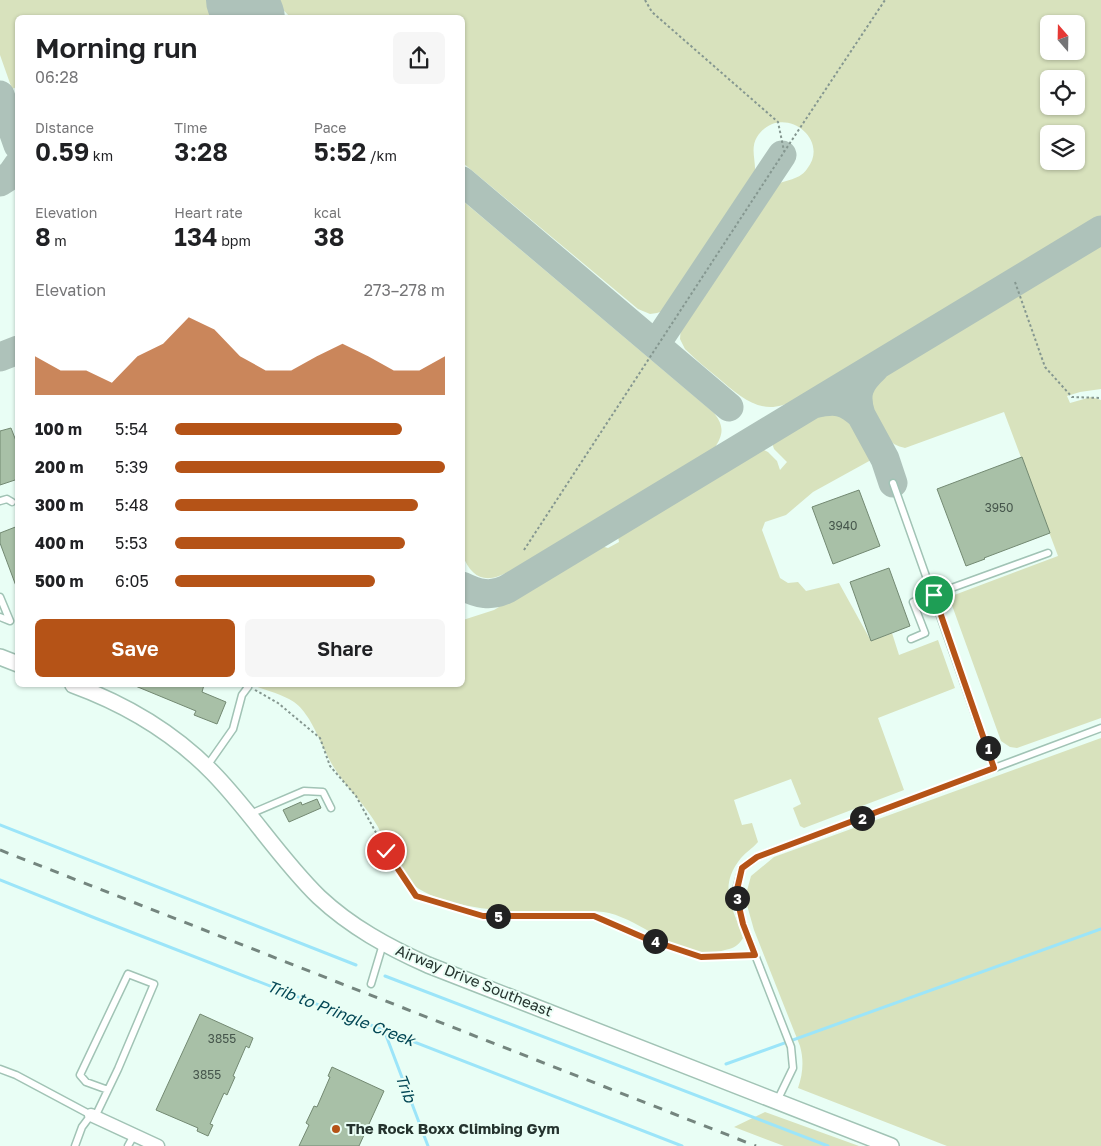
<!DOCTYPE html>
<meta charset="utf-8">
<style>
:root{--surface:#fff;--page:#f6f6f6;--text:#202124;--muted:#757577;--accent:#b55317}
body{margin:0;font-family:"Golos Text",sans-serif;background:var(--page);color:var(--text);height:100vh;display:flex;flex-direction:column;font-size:19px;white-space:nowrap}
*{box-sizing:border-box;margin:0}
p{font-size:16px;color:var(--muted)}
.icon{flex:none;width:28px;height:28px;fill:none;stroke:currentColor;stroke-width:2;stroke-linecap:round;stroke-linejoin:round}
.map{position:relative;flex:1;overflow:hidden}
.details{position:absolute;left:15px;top:15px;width:450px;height:672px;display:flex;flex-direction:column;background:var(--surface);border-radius:8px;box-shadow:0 1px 4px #0004}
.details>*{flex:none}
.needle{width:32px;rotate:340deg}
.tools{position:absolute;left:1040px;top:15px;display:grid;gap:10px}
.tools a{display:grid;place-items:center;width:45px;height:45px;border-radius:8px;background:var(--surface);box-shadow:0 1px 4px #0004;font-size:25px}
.pin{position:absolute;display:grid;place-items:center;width:42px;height:42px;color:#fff;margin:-21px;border:2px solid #fff;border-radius:50%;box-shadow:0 1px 5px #0007}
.km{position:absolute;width:25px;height:25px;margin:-12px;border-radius:50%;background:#222;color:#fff;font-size:14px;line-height:25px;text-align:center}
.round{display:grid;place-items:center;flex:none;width:52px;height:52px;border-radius:8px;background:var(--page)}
.head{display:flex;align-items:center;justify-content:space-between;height:85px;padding:0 20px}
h1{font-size:28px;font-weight:600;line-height:38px}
.stats{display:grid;grid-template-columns:repeat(3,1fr);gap:8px;height:85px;padding:5px 20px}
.stats div{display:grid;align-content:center}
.stats b{font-size:25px;font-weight:600}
.stats small{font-size:14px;font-weight:400}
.stats p{font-size:14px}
.chart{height:140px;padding:10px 20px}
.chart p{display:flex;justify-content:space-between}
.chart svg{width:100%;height:90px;margin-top:5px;fill:var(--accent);opacity:.7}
.primary-button{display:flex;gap:10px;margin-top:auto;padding:10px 20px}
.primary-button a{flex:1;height:58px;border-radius:8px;background:var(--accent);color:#fff;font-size:20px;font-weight:600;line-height:58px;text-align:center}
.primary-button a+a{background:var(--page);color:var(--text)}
ul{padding:0 20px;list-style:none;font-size:16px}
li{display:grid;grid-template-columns:80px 60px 1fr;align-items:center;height:38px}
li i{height:12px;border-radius:6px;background:var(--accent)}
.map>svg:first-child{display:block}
.green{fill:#d8e2bd;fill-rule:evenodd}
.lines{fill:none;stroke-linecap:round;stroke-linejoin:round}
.stream{stroke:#9ce5f9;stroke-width:3}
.taxiway{stroke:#aec2ba;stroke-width:29}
.runway{stroke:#aec2ba;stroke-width:72}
.building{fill:#a8c0a7;stroke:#738972}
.service-casing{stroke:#a1c3b5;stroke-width:9}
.minor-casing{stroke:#a1c3b5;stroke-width:15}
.tertiary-casing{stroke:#a1c3b5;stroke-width:18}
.path{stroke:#859790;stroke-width:2;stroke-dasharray:2.5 2.5;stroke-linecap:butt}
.service{stroke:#fff;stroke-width:6}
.minor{stroke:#fff;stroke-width:12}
.tertiary{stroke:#fff;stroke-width:15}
.rail{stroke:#74857e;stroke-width:3;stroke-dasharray:9 9;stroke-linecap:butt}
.route-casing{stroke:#fff;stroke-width:10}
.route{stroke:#b55317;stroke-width:6}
.poi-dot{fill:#b55317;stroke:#e9fef5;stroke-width:2}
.labels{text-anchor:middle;stroke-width:4;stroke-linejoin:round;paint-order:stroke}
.number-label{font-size:12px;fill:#46564c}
.street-label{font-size:15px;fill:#25332e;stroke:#e9fef5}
.poi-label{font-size:15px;font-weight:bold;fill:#25332e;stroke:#e9fef5;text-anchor:start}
.water-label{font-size:16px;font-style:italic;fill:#034755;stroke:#e9fef5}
</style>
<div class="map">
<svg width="1101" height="1146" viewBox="0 0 1101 1146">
<rect width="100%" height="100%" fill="#e9fef5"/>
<path class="green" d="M0 0H209L222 17 18 18 17 87 12 89 0 55Z
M274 0H1101V216L795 400C762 418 742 398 717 377 706 368 695 359 685 349L680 339 681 325 770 188C782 179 798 182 807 169 832 138 780 101 757 137 749 150 758 164 754 178L673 303 663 311 657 313 650 314 638 309 463 163 462 18 290 17ZM1049 24H1076V51H1049ZM1049 79H1076V106H1049ZM1049 134H1076V161H1049Z
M463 201 714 413C725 427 723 435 714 449L510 571C487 584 472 580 462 554Z
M1101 246V389L1080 392 1067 396 1070 403 1091 397 1101 400V718L1017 748 1010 747 1001 741 949 597 1058 556 1004 412 905 448C902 447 897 446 894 444 885 436 868 406 870 395 872 386 877 381 884 376Z
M829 412C853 414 862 441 871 460L813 492 786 515 765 522 762 530 780 578 788 583 798 582 806 591 839 583 871 641 892 633 899 655 938 640 955 688 878 718 904 790 804 828 800 826 793 808 801 804 791 779 734 800 742 825 752 823 758 842C753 848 746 852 741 858 717 888 733 906 743 938 738 946 734 948 725 950 681 963 648 923 609 913 591 909 574 912 556 912 517 913 440 910 410 882 394 867 388 846 378 827 366 805 346 788 333 766 324 751 318 734 309 719 305 713 300 706 294 702 282 694 265 690 252 685H462L463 620 494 610 601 546 608 548 619 542 618 536 762 449 768 452 777 461 780 470 787 462 774 449 772 443 822 414Z
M1101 738V1146H947L798 1088C803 1074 804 1060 800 1046L754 930 745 898 751 876 774 857Z
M765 1112 859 1146H784L734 1127Z"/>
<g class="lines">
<path class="stream" d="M0 825 356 965
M0 880 95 918 682 1146
M385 976 828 1146
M384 1030 428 1146
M726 1064 1101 929"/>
<path class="taxiway" d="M246 0 267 18
M0 95 18 145
M462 181 729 407
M0 182 11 175 18 165
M656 344 782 155
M0 357 18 350
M814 404C835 399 845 400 861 415 854 393 859 383 875 368
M861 415 885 459 893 483
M462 586C478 594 491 597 507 589L1101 230"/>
<path class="runway" d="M242 0 249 18"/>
</g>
<path class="building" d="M11 428 18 446V479L0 485V431Z
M1022 457 1050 533 984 558 985 559 966 566 937 489Z
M859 490 880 546 833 564 812 507Z
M18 526V586H16L0 543V533Z
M889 568 910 626 871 641 850 582Z
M133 685H204L202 692 226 702 217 724 194 715 196 711Z
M317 799 321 808 289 822 283 810 301 802 302 805Z
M200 1014 253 1038 249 1048 246 1046 233 1076 235 1077 227 1095 224 1093 210 1124 213 1125 208 1136 197 1131 198 1128 156 1110Z
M332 1067 384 1091 359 1146H299L309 1125 306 1123 314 1106 317 1107 330 1077 328 1076Z"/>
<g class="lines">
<defs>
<path id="service" d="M893 483 994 768
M0 501 7 499 12 502
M0 597 10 621 0 617
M911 639 925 633 913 602 1048 553
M207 766 233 729 242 695 248 687 246 685
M250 814 304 791 323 792 331 808
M371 984 383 944
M0 1069 16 1075 91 1115 82 1127 75 1146
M777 1101 793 1068 791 1047 743 924 735 894 742 868 757 857 1101 728
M95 1117 118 1069 154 984 128 974 80 1075 86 1082 108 1090
M128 1146 134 1135"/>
<path id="minor" d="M91 1115 158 1146"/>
<path id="tertiary" d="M0 657 18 664
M73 685C125 704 174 733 213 773 251 812 280 859 319 897 351 927 388 947 428 965L891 1146"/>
</defs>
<use href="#service" class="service-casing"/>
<use href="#minor" class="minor-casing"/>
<use href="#tertiary" class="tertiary-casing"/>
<path class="path" d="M645 0 652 12 778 122 784 151
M1015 282 1045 367 1072 397 1101 398
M524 550 784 152 885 0
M255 690 278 703 320 738 330 766 356 796 386 851 416 896 483 916H594L647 939 701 957 746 955"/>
<use href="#service" class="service"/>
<use href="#minor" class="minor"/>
<use href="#tertiary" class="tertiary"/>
<path class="rail" d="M0 850 756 1146"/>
</g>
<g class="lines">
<defs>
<path id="route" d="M386 851 416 896 483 916H594L647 939 701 957 755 955 743 924 736 894 742 868 757 857 994 768 934 595"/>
</defs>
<use href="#route" class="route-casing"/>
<use href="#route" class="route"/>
</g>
<circle class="poi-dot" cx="336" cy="1129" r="5"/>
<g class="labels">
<g class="number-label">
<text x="999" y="512">3950</text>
<text x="843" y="530">3940</text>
<text x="222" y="1043">3855</text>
<text x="207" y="1079">3855</text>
</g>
<g class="street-label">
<text transform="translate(474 981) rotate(22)" y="5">Airway Drive Southeast</text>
</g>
<g class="poi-label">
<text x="346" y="1134">The Rock Boxx Climbing Gym</text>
</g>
<g class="water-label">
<text transform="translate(341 1013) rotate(21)" y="6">Trib to Pringle Creek</text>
<text transform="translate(406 1088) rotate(69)" y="6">Trib</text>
</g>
</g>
</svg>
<div class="tools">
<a><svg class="needle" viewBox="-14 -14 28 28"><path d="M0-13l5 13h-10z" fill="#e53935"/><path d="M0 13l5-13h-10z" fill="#757577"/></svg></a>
<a><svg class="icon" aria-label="locate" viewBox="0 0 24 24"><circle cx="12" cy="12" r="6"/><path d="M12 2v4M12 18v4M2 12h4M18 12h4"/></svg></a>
<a><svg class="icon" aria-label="layers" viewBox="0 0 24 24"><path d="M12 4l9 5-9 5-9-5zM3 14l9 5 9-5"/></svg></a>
</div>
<div class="pin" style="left:934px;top:595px;background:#1e9e55"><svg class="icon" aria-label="arrive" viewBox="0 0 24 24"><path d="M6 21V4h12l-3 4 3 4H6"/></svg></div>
<div class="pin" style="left:386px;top:851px;background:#d93025"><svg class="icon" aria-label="check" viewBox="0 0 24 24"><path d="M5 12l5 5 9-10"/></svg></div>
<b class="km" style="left:988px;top:748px">1</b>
<b class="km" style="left:862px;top:818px">2</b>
<b class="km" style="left:737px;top:898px">3</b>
<b class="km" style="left:655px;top:941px">4</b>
<b class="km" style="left:498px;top:916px">5</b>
<section class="details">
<div class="head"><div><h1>Morning run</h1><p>06:28</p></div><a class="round"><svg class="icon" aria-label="share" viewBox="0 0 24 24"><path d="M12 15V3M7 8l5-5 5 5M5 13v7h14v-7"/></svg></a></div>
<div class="stats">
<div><p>Distance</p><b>0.59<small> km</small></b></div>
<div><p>Time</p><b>3:28</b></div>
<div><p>Pace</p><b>5:52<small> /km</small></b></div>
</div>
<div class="stats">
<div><p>Elevation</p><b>8<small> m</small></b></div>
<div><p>Heart rate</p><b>134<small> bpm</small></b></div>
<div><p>kcal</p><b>38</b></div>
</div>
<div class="chart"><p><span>Elevation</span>273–278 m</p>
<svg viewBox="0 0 160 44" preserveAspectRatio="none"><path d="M0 44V25L10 32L20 32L30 38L40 25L50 19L60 6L70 12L80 25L90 32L100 32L110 25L120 19L130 25L140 32L150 32L160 25V44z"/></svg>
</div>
<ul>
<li><b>100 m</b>5:54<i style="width:84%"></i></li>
<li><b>200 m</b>5:39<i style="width:100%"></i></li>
<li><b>300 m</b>5:48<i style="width:90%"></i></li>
<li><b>400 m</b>5:53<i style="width:85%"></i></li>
<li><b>500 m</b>6:05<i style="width:74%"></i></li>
</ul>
<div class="primary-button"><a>Save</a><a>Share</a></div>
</section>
</div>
